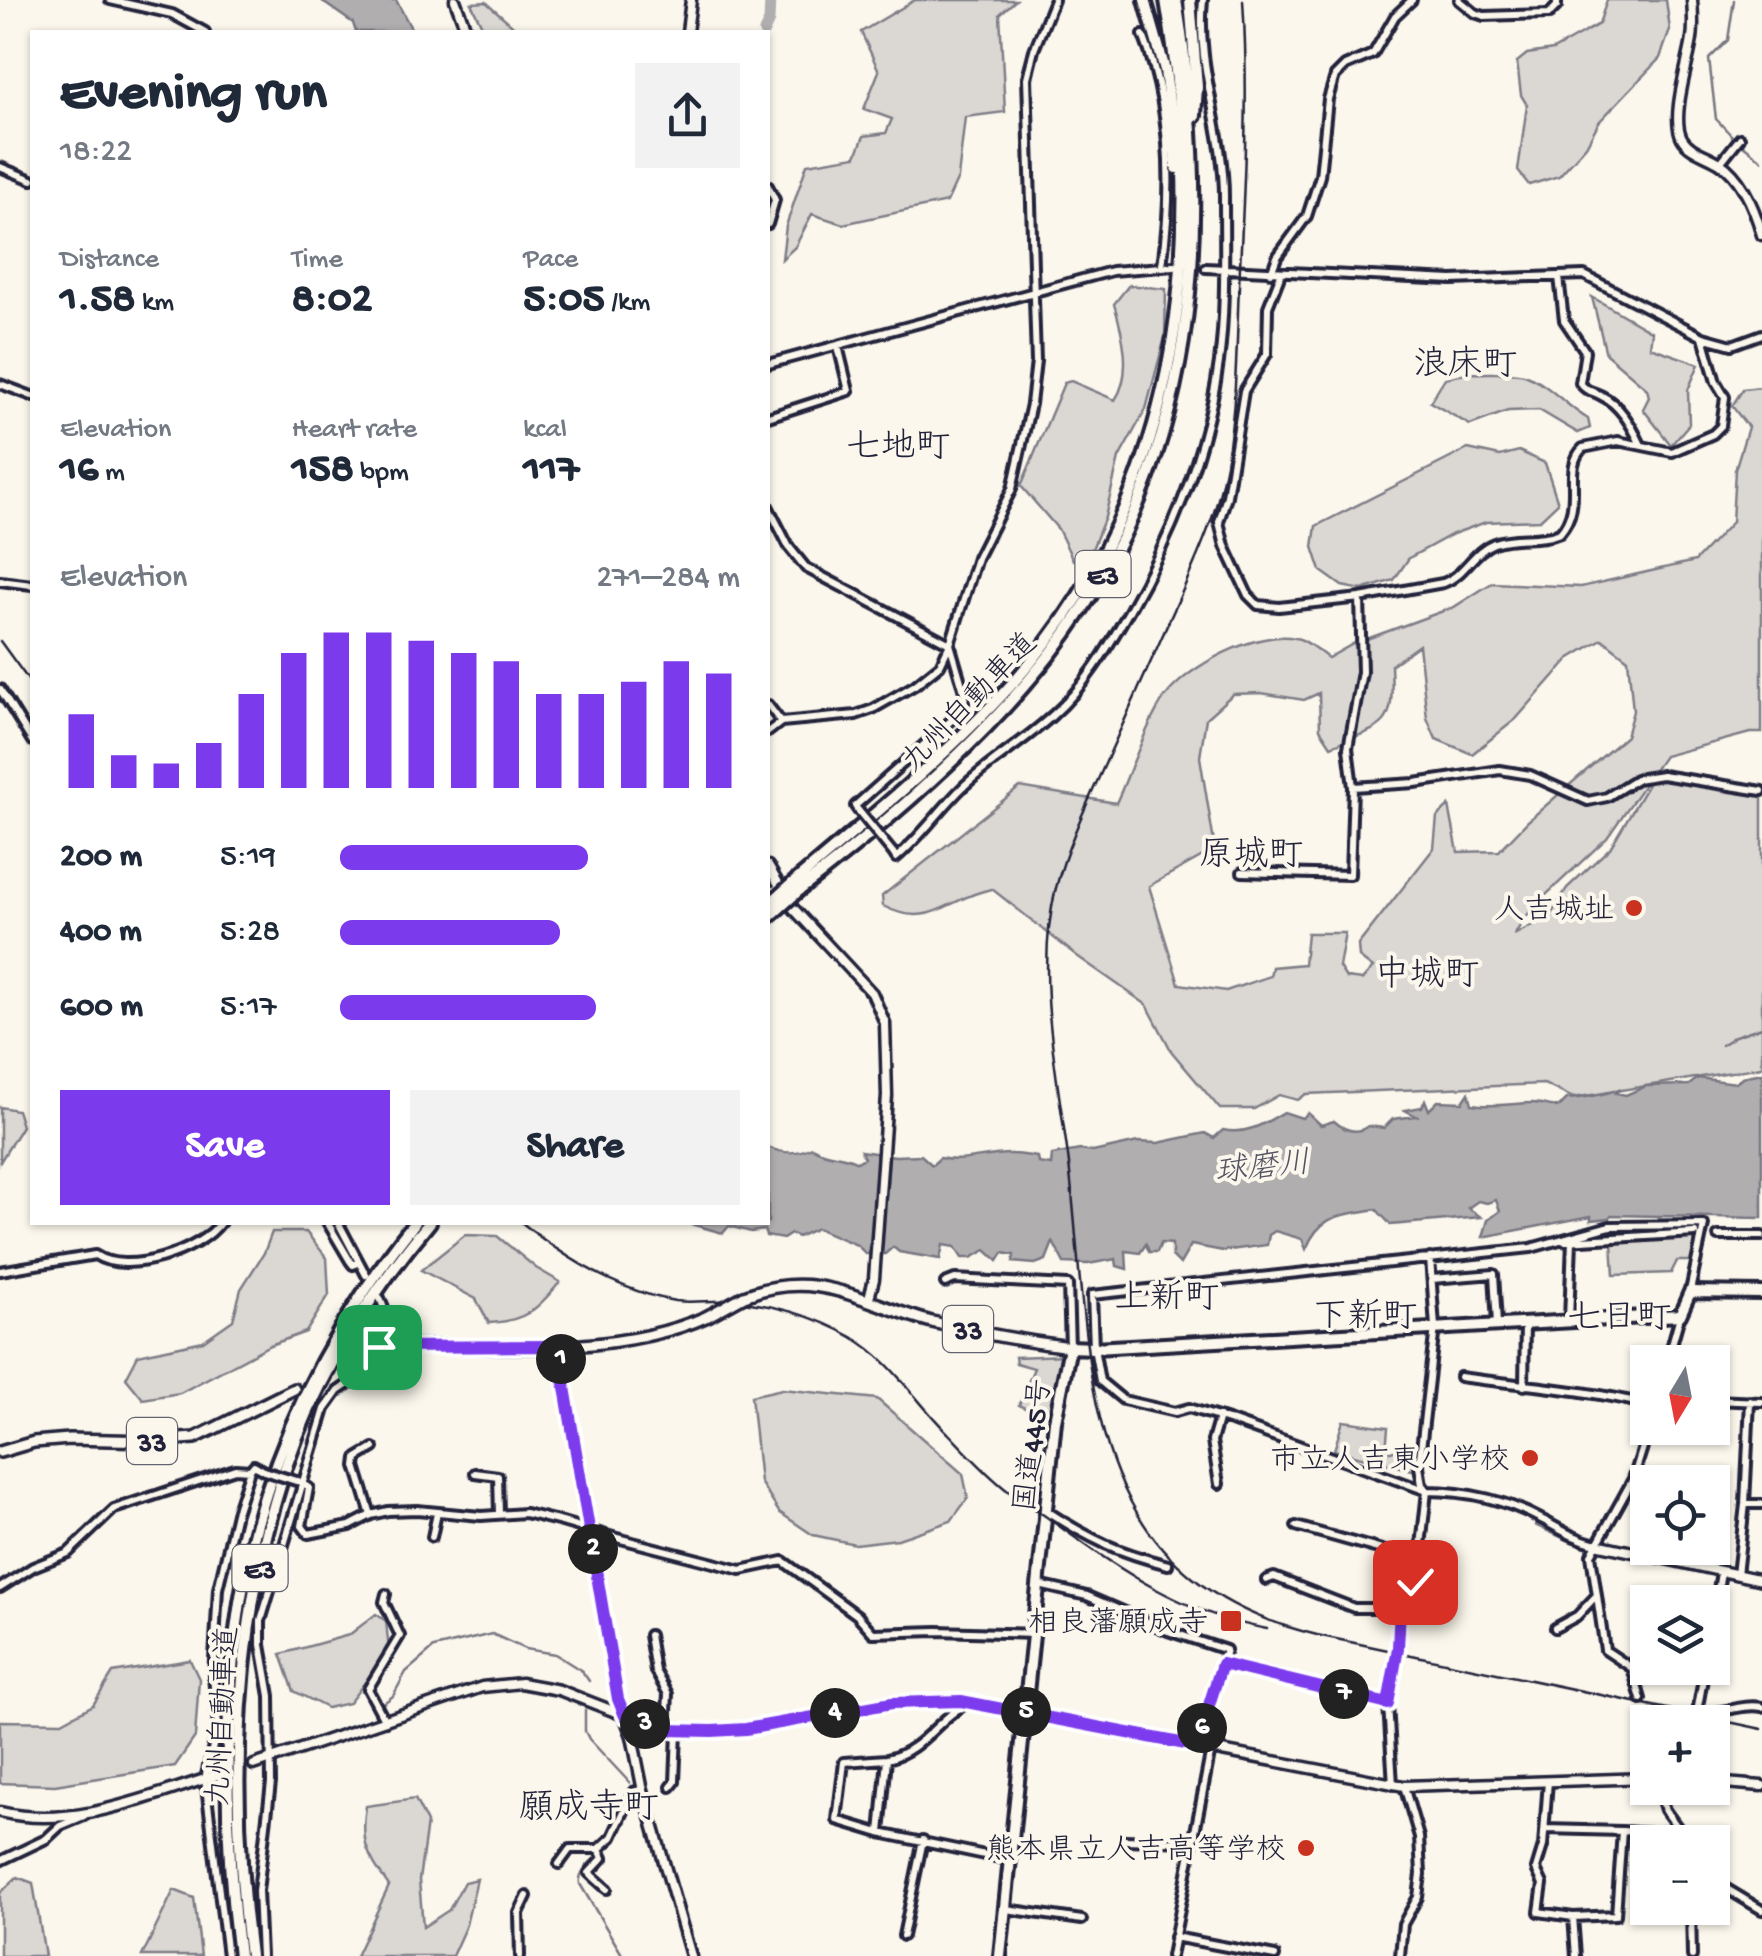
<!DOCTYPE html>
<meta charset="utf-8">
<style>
:root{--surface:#fff;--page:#f2f2f3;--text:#1f2937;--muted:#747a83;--accent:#7c3aed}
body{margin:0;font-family:"Gochi Hand","Klee One",sans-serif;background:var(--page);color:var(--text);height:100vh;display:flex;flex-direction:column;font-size:38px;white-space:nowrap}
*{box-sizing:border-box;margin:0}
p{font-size:32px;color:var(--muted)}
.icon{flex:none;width:55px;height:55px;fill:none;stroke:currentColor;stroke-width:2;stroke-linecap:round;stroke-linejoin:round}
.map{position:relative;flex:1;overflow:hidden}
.sheet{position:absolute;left:30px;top:30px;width:740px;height:1195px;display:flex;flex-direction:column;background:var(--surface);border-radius:0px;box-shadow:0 2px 8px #0004}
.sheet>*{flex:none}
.needle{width:65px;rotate:190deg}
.controls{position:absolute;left:1630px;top:1345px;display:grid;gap:20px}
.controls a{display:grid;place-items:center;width:100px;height:100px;border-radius:0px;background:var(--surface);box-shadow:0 2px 8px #0004;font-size:50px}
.pin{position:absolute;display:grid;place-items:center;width:85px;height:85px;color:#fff;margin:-42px;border-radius:20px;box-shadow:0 5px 15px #0006}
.km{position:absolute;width:50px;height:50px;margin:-25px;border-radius:50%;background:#222;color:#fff;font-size:28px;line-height:50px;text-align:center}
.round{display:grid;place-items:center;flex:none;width:105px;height:105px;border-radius:0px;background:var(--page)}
.headline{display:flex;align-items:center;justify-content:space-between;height:170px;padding:0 30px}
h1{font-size:55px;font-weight:700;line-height:75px}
.metrics{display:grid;grid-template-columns:repeat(3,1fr);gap:15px;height:170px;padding:10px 30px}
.metrics div{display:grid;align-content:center}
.metrics b{font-size:42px;font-weight:700}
.metrics small{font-size:28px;font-weight:400}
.metrics p{font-size:28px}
.chart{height:280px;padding:20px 30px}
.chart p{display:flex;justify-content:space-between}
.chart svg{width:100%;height:180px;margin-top:10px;stroke:var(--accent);stroke-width:6}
.action{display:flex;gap:20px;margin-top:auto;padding:20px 30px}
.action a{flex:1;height:115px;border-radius:0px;background:var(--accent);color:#fff;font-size:40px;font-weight:700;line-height:115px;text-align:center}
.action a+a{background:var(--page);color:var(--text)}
ul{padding:0 30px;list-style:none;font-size:32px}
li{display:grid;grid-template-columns:160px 120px 1fr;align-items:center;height:75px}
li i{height:25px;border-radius:12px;background:var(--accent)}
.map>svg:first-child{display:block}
.green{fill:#dbd8d3;stroke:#7e7d87;stroke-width:2.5;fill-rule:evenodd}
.water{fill:#b1aeb0;stroke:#787681;stroke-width:2.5}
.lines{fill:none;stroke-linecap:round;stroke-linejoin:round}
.stream{stroke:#787681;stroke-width:2.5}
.river{stroke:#b1aeb0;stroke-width:11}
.primary-tunnel{stroke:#d0ccc9;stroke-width:9;stroke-dasharray:9 4.5;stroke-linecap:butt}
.street-casing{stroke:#22223b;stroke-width:14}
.secondary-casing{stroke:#22223b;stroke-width:15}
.primary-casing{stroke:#22223b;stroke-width:16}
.highway-casing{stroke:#22223b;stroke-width:18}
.street{stroke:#fbf7ec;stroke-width:6}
.secondary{stroke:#fbf7ec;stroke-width:8}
.primary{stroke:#fbf7ec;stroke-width:9}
.highway{stroke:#fbf7ec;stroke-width:10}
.rail{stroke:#22223b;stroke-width:2.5}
.street-bridge-casing{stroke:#22223b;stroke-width:14;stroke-linecap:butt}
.primary-bridge-casing{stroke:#22223b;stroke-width:16;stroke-linecap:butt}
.highway-bridge-casing{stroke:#22223b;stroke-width:18;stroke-linecap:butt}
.street-bridge{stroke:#fbf7ec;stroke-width:6}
.primary-bridge{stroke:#fbf7ec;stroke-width:9}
.highway-bridge{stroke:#fbf7ec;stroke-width:10}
.route-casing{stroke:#fff;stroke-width:20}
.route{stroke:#7c3aed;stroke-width:12}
.poi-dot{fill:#c8321e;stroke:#fbf7ec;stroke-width:4}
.labels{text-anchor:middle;stroke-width:8;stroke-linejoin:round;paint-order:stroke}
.shield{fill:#fbf7ec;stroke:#636270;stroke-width:2.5}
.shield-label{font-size:28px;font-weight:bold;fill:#22223b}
.street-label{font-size:30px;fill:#22223b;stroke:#fbf7ec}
.poi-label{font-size:30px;fill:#22223b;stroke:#fbf7ec;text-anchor:end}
.water-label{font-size:32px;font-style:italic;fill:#545364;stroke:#fbf7ec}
.quarter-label{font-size:35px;fill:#22223b;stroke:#fbf7ec}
</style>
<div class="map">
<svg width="1762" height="1956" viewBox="0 0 1762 1956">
<rect width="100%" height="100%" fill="#fbf7ec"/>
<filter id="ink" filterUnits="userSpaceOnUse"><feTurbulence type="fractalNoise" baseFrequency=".01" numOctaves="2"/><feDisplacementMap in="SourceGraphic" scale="20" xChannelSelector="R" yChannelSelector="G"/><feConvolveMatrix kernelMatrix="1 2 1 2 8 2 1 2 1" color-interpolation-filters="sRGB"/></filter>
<g filter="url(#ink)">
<path class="green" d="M915 0H1016L1000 14 1005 112 965 117 958 178 947 202 843 224 812 214 795 247 782 259 786 226 807 164 856 156 864 136 886 133 892 119 864 109 879 71 861 32Z
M1607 0H1666L1670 30 1660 58 1599 122 1586 146 1559 176 1529 185 1518 171 1527 105 1521 95 1517 62 1527 54 1553 50 1599 24Z
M486 2 520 32H485L471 3Z
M1129 285 1166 289 1165 337 1146 409 1119 458 1105 517 1090 554 1073 560 1058 529 1021 486 1064 383 1071 381 1115 400C1133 374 1123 334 1114 304Z
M1592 297 1652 332 1650 347 1699 364 1688 390 1689 424 1671 445 1643 409 1649 397 1647 389 1606 354Z
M1470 373C1486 374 1515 371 1527 376 1550 385 1567 407 1588 419L1590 428 1578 433 1539 410 1508 411 1470 425 1430 402 1445 378Z
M1762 387V733H1750L1664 756 1607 838 1533 907 1514 935 1550 916 1567 888 1610 848 1651 779H1676L1762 793V1067L1573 1098 1544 1084 1306 1094 1298 1100 1279 1095 1254 1109H1220L1172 1052 1147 1005 1077 956 992 889C947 897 932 931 883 906L882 896 1020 787 1116 803C1129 775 1148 720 1165 697 1188 666 1256 630 1295 638 1306 639 1319 652 1328 658L1353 644 1454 607 1492 583 1581 587 1695 561 1732 522 1735 470 1748 427 1732 406 1743 389ZM1602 639 1628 659 1633 711 1626 736 1528 821 1499 851 1458 852 1449 806 1437 817 1434 848 1358 945 1359 957 1373 968 1362 980 1346 978 1339 967 1345 933H1307L1304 964 1272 967 1270 976 1226 991 1179 984 1149 886 1215 849 1200 757 1206 718 1233 694 1261 693 1304 700 1319 693 1320 729 1331 746C1389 724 1394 729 1391 665L1419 645 1427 718 1436 739 1472 754 1516 719 1569 659Z
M1468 449 1500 456 1519 451 1545 463 1558 503 1540 520 1486 522 1453 534 1409 558 1394 580 1362 590 1342 586 1321 571 1313 547 1316 526Z
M0 1107 17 1110 22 1126 0 1162Z
M272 1232H306L327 1258 329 1295 306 1332 270 1345 180 1393 143 1399 126 1378 138 1355 203 1341 233 1320 241 1289 264 1253Z
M465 1235 497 1236 536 1268 560 1282C537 1310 525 1321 489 1323L476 1299 421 1270Z
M1697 1236 1692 1261H1677L1671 1273 1614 1275 1612 1242Z
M1066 1355 1053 1416 1035 1413 1019 1405 1034 1368 1016 1363 1015 1357Z
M782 1389 877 1399 963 1474 968 1498 951 1521 898 1539 855 1544 813 1535 779 1512 760 1482 751 1396Z
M1343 1421 1388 1427 1386 1451H1417L1416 1471 1334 1450Z
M376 1614 386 1621 389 1651 349 1703 327 1708 294 1691 281 1654 349 1635Z
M190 1660 199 1679 195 1737 175 1766 55 1785 0 1783V1721L62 1722 93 1705 113 1673Z
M415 1799 427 1823 419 1880 423 1927 449 1910 464 1882 477 1879 466 1925 452 1956H356L389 1886C368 1855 360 1845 366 1806Z
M17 1877 33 1883 45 1956H0V1893Z
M174 1890 194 1898 201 1956H142Z"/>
<path class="water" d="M320 0H396L413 32H356L353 23Z
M1762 1073V1218L1611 1215 1610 1218 1591 1220V1216L1483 1237 1488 1220 1500 1211 1496 1200 1487 1203 1478 1201 1468 1208 1481 1217 1391 1225 1376 1209C1341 1216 1321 1213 1306 1249L1302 1239 1275 1231 1269 1235 1267 1245 1223 1251 1191 1245 1180 1264 1172 1256V1244L1161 1243 1157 1252H1149L1146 1244 1140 1253 1126 1251 1127 1269 1117 1266 1116 1259 1088 1264 1064 1263 1053 1242 1046 1260 1035 1264 1013 1262 1014 1255 1003 1253 998 1261 986 1250 971 1258H962L955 1247 943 1245 940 1259 899 1252 893 1247 885 1254H866L857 1245 817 1228 798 1237 791 1234 783 1239 766 1236 764 1230 751 1232 729 1226 723 1233 687 1223 768 1222V1147C782 1154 798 1154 812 1147 826 1157 842 1153 857 1162L864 1158 861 1151 895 1156 921 1155 932 1165 940 1158C963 1164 988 1153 1012 1154 1020 1154 1029 1156 1037 1157L1038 1163 1051 1165 1052 1155 1080 1150 1093 1152 1138 1142 1158 1143 1205 1133 1214 1138 1223 1130C1247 1135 1264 1124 1284 1112L1302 1118 1308 1113 1321 1125 1334 1121C1344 1130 1356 1135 1368 1126L1384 1128 1393 1119 1416 1116 1405 1110 1422 1107 1425 1100 1429 1110 1438 1101 1463 1102 1469 1093 1472 1104C1493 1108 1513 1103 1533 1103 1540 1103 1551 1107 1559 1107L1567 1099C1586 1098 1602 1095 1620 1089L1616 1093 1626 1095 1646 1086 1689 1085 1698 1078 1736 1083 1742 1077Z"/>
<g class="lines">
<path class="stream" d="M1734 0 1728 40 1709 59 1716 119 1733 137 1762 160
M1721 1045 1735 1036 1762 1027
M1535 1525 1574 1543
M381 1705 393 1696 406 1672 434 1648 492 1634 525 1649 555 1654 582 1671 589 1681
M585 1710V1731L589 1739 630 1783
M602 1852 616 1836
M597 1856C589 1863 578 1873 580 1884L623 1956"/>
<path class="river" d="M764 32 769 21 770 0"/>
<path class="primary-tunnel" d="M329 1370 353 1358"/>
<defs>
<path id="street" d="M110 0 172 14 205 32
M1459 0 1475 13 1484 16 1549 14 1557 6V0
M1143 35C1172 109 1173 189 1162 265
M1720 163 1740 138
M0 167 32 180
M768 186 775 200 768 224
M1206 268 1452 280 1584 275 1703 337 1732 345 1762 334
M1271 273 1277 257 1307 216 1320 176 1328 99 1335 76 1345 66 1373 54 1395 16 1412 0
M1281 274 1268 307 1267 354 1244 391 1227 496 1219 522 1225 546 1248 595 1258 605 1279 607 1360 598 1443 583C1463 577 1473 551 1494 543 1515 535 1539 542 1560 533 1586 503 1561 469 1583 448L1618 441 1672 452 1713 434 1721 426 1725 397 1716 382 1703 337
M1559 277 1564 320 1585 351 1580 383C1587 392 1590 390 1600 395 1620 404 1632 426 1641 445
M768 364 1112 271 1174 266
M0 384 32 396
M768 417 849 391 838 346
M768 506 789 547 806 568 950 644 965 695 963 710 855 806 857 809
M0 581 32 585
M0 689 32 741
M768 705 781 722
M768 732 781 722 856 715 873 709 915 685 940 665 950 644 977 558 1012 489 1031 404 1036 361 1027 78 1034 50 1054 0
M1353 787 1415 783 1500 770 1530 775 1588 801 1607 797 1636 779 1662 775 1762 791
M893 853 896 858C922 836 940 809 964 786 992 760 1025 741 1053 715 1085 687 1108 647 1129 611 1173 534 1207 451 1219 362 1226 308 1224 251 1224 196 1224 130 1196 66 1203 0
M1242 872 1350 875 1353 787 1348 748 1362 672 1360 598
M768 896 779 886
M327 1222 350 1261 353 1265 357 1263
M338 1222 366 1275
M1718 1236H1762
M1566 1241 1695 1233
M1430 1258 1435 1327 1419 1466 1422 1485 1427 1491C1467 1491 1509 1501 1545 1521 1563 1531 1576 1539 1596 1544
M0 1271 95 1255C126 1276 200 1252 221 1222
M1432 1279 1494 1274 1497 1324
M945 1283 955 1279 1068 1285 1070 1347
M380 1298 398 1345
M1569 1320 1572 1240
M1667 1362 1680 1316
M1460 1377C1524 1386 1585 1389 1648 1405
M1524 1386 1525 1323
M1712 1400 1762 1402
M1219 1417 1212 1441 1219 1484
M475 1473 498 1476 499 1514
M298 1481 309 1488 302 1526 308 1534 350 1526 371 1515 388 1511 417 1510 481 1516 525 1513 562 1522
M1745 1504H1762
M1047 1511C1091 1540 1118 1552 1168 1565
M371 1515 356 1466 357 1458 374 1448
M1296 1526 1396 1554 1421 1551
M432 1537 437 1513
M613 1537 741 1570 783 1561 857 1615 873 1633 937 1631 1034 1634
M1737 1575 1745 1504 1750 1401
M1266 1580 1274 1577 1354 1608H1400
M1039 1585 1087 1596 1168 1631 1226 1650 1197 1746
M0 1588 33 1567 68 1553 114 1509 235 1469 250 1470 254 1465 264 1471
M1712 1623 1721 1573
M1555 1628 1577 1616 1595 1597
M649 1635 655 1671 668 1694 666 1730
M1222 1664 1388 1704
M1641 1699 1632 1668 1605 1650 1591 1555 1633 1479 1649 1428
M961 1701V1707C935 1723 920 1752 887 1759L880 1833 1009 1860
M1697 1712C1719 1716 1739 1703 1762 1707
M385 1721 368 1689 400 1636 384 1602 386 1594
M1655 1722 1654 1715 1685 1722 1697 1712 1705 1668
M1548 1781 1543 1846 1536 1869 1543 1884 1539 1912 1573 1917 1616 1915 1622 1831 1653 1833 1678 1830
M1393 1785 1388 1704 1398 1648 1400 1608 1418 1574 1427 1491 1231 1421 1189 1408 1175 1412 1123 1400 1100 1381 1094 1348 1092 1295 1531 1248 1610 1226 1704 1225 1690 1291
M671 1787 675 1782 677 1732
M1658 1788 1665 1810 1688 1842
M1545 1829 1622 1831
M880 1833 837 1820 844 1762 887 1759
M1124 1840 1192 1842
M599 1849 603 1858 589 1873 607 1889
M0 1861 46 1839 60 1826 84 1816
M559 1864 570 1849H599L612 1837 633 1792 643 1789
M1712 1880 1762 1910
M1691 1908 1692 1956
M1006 1909 1082 1920
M1573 1917 1576 1956
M903 1936 923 1840
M1174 1937 1275 1956
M227 1956 205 1779 218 1725 213 1677 218 1589 236 1513 250 1470
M261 1956 258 1891 271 1783 270 1696 261 1645V1621L325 1409 338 1391 375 1366 379 1348
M520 1956 519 1913 527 1896
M1171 1956 1211 1749
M1400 1956 1403 1924 1418 1897 1421 1874 1419 1837 1404 1786"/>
<path id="secondary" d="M455 0 467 32
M1692 0C1693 13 1694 26 1692 39 1689 62 1670 117 1682 138 1689 151 1708 155 1720 163 1742 178 1755 210 1762 235
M687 32 691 0
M768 866 793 908 872 993 885 1023 887 1096 874 1279 869 1298
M558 1345 618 1699 632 1736 642 1786 691 1956
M1596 1544 1762 1580
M254 1765 482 1687 521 1683 559 1690 657 1728 680 1732 746 1729 892 1703 961 1701 1404 1786 1648 1778
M1712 1782 1762 1786
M0 1812C75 1830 148 1796 218 1775"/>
<path id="primary" d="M744 1296C818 1267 864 1304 932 1322 978 1333 1024 1341 1070 1347
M353 1358 379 1347 398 1345C496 1347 618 1357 708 1316
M0 1452 34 1442 69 1439 152 1441 195 1438 294 1389"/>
<path id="highway" d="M1145 0 1165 70 1177 168
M1190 0 1197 87 1195 116
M792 884C867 820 945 758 1011 685 1184 493 1207 245 1166 0
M798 891C887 823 983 741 1052 652 1199 461 1213 230 1176 0
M239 1956C222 1826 221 1658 255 1531 285 1418 342 1313 415 1222
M250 1956C229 1795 234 1619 287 1464 317 1376 370 1294 430 1222
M1000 1956 1055 1421 1070 1347 1094 1348 1680 1315 1690 1292 1762 1293"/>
</defs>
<use href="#street" class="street-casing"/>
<use href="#secondary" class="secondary-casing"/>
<use href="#primary" class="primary-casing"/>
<use href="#highway" class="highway-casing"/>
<use href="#street" class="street"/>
<use href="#secondary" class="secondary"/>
<use href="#primary" class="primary"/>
<use href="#highway" class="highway"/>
<path class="rail" d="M1243 0C1249 95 1244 191 1239 286 1236 352 1237 419 1222 483 1214 520 1197 557 1182 592 1157 649 1131 706 1105 764 1087 804 1067 845 1056 888 1034 974 1058 1078 1069 1164 1092 1363 1072 1577 1317 1635L1762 1729
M0 641 32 685
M521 1222C566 1259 618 1291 675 1301 693 1303 711 1300 728 1301 771 1303 815 1316 852 1337 892 1360 915 1401 948 1433 967 1453 986 1474 1008 1491 1022 1502 1038 1510 1052 1521 1119 1570 1184 1614 1267 1629"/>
<defs>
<path id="street-bridge" d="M857 809 893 853
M264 1471 296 1481
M562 1522 613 1537"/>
<path id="primary-bridge" d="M708 1316 744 1296"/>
<path id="highway-bridge" d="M768 905 792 884
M768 918 798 891"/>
</defs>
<use href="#street-bridge" class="street-bridge-casing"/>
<use href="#primary-bridge" class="primary-bridge-casing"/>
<use href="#highway-bridge" class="highway-bridge-casing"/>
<use href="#street-bridge" class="street-bridge"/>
<use href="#primary-bridge" class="primary-bridge"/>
<use href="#highway-bridge" class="highway-bridge"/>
</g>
</g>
<g class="lines" filter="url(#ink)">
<defs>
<path id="route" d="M379 1347 558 1346 618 1699 625 1716 666 1730 712 1731 746 1729 892 1703 961 1701 1196 1746 1222 1664 1388 1704 1398 1648 1400 1608 1415 1582"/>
</defs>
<use href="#route" class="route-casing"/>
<use href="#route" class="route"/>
</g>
<g class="poi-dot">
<circle cx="1634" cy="908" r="10"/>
<circle cx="1530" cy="1458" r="10"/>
<rect x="1219" y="1609" width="24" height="24" rx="5"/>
<circle cx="1306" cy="1848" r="10"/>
</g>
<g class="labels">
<g class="shield">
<rect x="1075.5" y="551" width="55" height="46" rx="8"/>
<rect x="943" y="1306" width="50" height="46" rx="8"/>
<rect x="127" y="1418" width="50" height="46" rx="8"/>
<rect x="232.5" y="1545" width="55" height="46" rx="8"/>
</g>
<g class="shield-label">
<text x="1103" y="584">E3</text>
<text x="968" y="1339">33</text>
<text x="152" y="1451">33</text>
<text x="260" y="1578">E3</text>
</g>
<g class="street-label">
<text transform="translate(968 701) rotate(-46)" y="10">九州自動車道</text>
<text transform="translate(1031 1445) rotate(-83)" y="10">国道445号</text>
<text transform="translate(221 1716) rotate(-87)" y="10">九州自動車道</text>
</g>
<g class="poi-label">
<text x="1614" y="918">人吉城址</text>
<text x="1510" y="1468">市立人吉東小学校</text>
<text x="1208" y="1631">相良藩願成寺</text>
<text x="1286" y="1858">熊本県立人吉高等学校</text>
</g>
<g class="water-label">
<text transform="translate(1262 1165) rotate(-6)" y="11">球磨川</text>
</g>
<g class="quarter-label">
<text x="1465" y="374">浪床町</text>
<text x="898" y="456">七地町</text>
<text x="1251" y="864">原城町</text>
<text x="1427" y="984">中城町</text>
<text x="1167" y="1307">上新町</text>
<text x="1365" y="1326">下新町</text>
<text x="1619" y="1327">七日町</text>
<text x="589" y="1817">願成寺町</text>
</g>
</g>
</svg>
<div class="controls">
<a><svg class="needle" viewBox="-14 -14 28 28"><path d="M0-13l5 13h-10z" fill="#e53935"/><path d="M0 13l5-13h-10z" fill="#747a83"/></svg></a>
<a><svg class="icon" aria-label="locate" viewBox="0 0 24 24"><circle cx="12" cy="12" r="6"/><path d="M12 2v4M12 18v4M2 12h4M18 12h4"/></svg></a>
<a><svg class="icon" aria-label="layers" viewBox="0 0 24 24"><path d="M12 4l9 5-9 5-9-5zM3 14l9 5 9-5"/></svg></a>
<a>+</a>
<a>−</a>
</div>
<div class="pin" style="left:379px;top:1347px;background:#1e9e55"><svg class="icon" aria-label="arrive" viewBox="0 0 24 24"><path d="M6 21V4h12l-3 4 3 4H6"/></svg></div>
<div class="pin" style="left:1415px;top:1582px;background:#d93025"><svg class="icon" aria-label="check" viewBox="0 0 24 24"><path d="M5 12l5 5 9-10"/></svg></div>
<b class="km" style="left:561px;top:1359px">1</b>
<b class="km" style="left:593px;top:1549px">2</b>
<b class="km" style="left:645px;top:1724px">3</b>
<b class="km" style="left:835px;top:1713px">4</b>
<b class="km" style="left:1026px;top:1712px">5</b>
<b class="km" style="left:1202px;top:1728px">6</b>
<b class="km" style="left:1344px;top:1694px">7</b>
<section class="sheet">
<div class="headline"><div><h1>Evening run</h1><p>18:22</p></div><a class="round"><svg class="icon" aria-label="share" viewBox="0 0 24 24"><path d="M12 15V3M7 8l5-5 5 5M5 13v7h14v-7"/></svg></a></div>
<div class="metrics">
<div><p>Distance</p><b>1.58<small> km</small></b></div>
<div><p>Time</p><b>8:02</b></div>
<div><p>Pace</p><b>5:05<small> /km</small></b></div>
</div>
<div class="metrics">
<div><p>Elevation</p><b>16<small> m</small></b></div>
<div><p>Heart rate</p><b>158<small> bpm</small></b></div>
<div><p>kcal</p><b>117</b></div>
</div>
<div class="chart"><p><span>Elevation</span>271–284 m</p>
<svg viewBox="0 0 160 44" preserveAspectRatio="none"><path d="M5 44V26M15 44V36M25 44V38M35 44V33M45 44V21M55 44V11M65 44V6M75 44V6M85 44V8M95 44V11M105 44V13M115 44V21M125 44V21M135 44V18M145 44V13M155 44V16"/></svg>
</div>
<ul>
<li><b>200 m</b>5:19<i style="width:62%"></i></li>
<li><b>400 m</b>5:28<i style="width:55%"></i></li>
<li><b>600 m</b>5:17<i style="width:64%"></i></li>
</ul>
<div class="action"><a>Save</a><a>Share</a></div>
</section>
</div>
